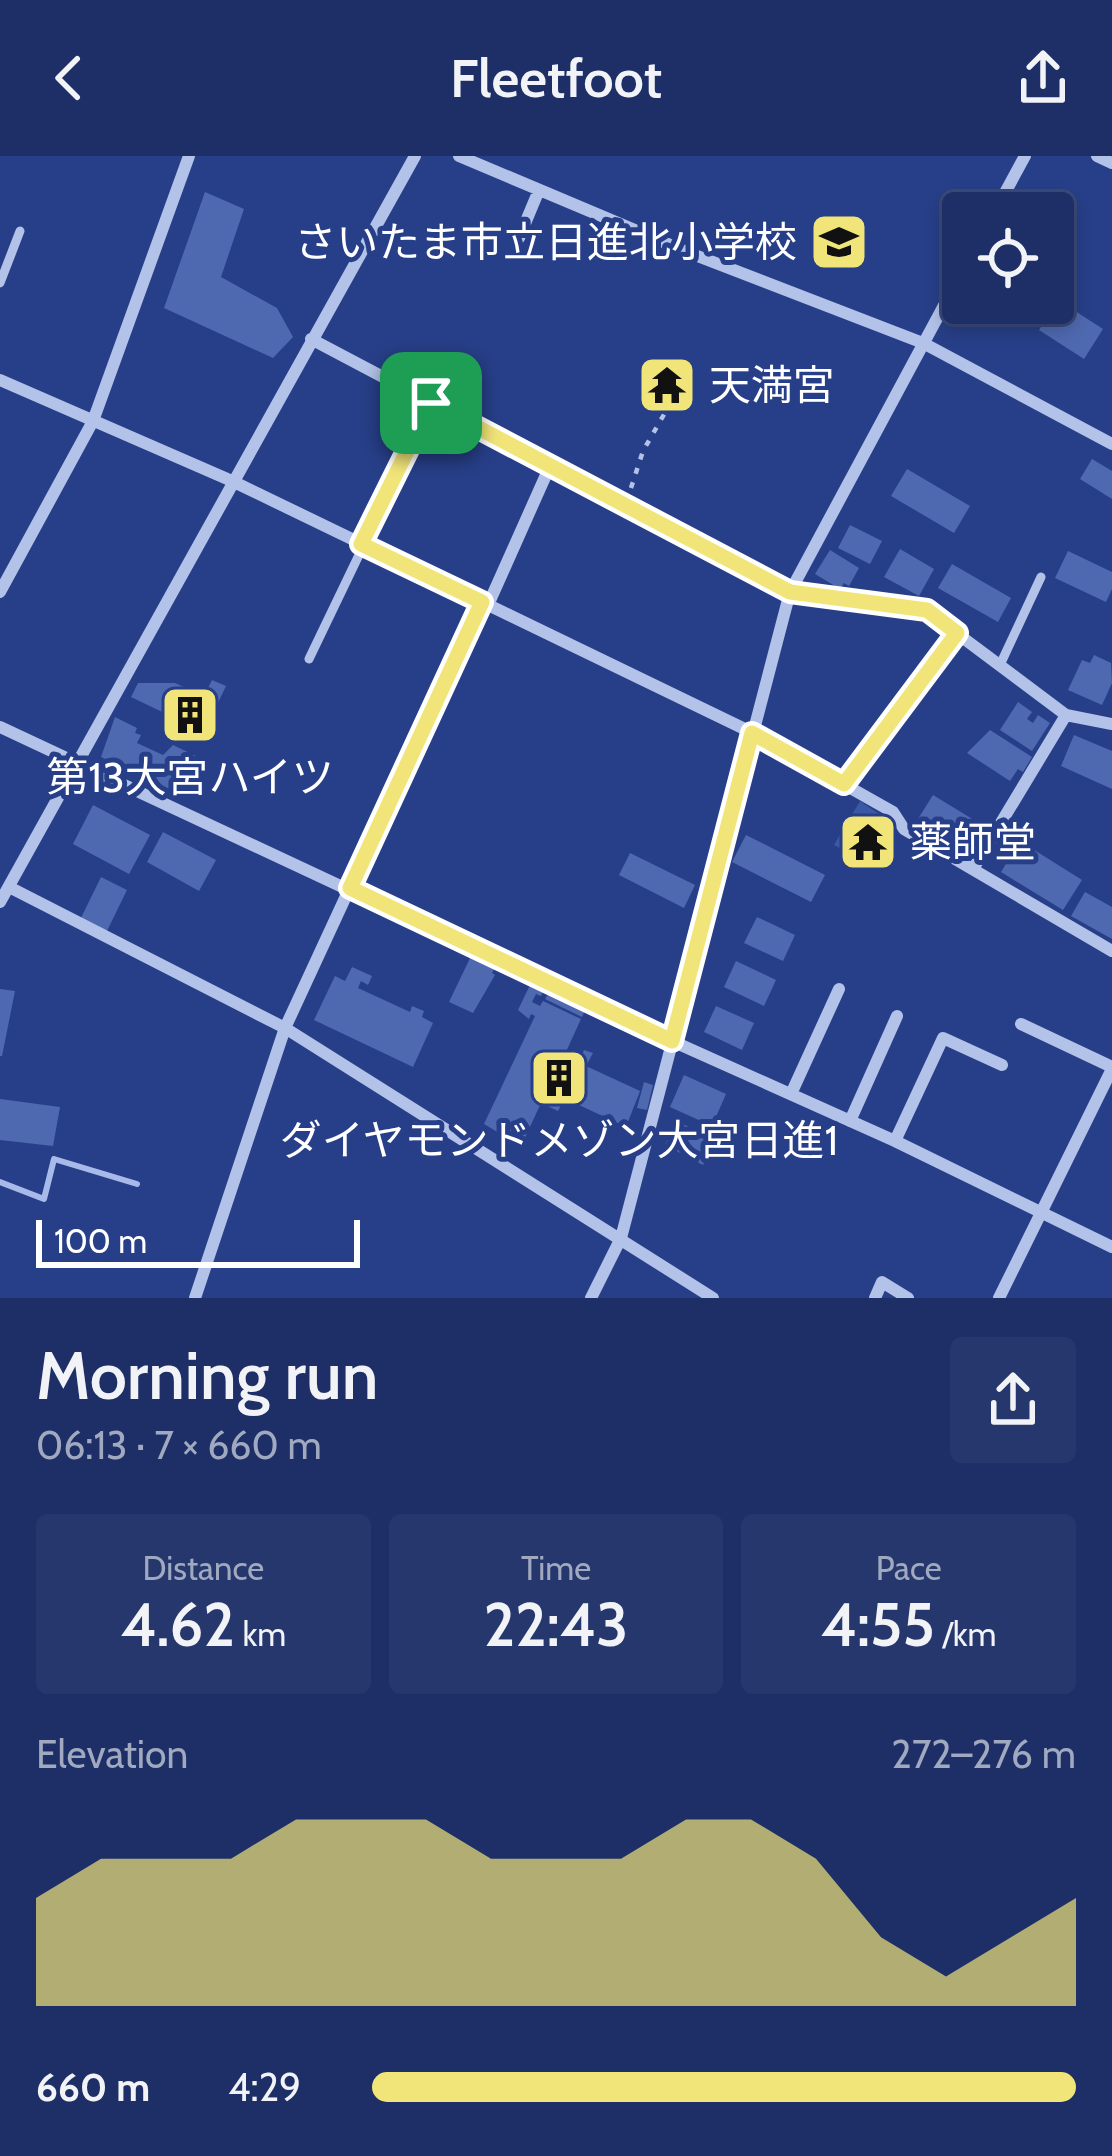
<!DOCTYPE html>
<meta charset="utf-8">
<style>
:root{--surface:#1d2f66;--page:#25376c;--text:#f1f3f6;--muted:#a0a9bf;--line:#3b4a7a;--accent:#f1e579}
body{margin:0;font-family:Cabin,"Noto Sans JP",sans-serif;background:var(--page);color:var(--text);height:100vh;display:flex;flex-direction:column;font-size:45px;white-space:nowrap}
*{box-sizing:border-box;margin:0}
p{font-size:39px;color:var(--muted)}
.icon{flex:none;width:66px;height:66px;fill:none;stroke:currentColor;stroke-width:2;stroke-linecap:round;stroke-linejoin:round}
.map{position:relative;height:1142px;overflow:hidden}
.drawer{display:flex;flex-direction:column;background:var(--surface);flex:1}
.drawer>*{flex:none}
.controls{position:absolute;left:942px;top:36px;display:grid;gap:24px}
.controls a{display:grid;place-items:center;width:132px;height:132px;border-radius:12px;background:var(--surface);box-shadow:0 6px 18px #0003,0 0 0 3px var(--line);font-size:60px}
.scale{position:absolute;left:36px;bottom:30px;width:324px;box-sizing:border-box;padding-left:12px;border:6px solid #fff;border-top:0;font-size:33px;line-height:42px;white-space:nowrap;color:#fff;-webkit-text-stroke:9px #273f88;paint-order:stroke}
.pin{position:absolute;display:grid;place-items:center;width:102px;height:102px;color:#fff;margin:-51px;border-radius:24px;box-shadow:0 6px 18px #0006}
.round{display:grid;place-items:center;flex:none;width:126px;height:126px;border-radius:12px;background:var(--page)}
.head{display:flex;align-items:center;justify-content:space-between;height:204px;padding:0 36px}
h1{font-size:66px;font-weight:600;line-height:90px}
.stats{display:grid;grid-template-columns:repeat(3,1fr);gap:18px;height:204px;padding:12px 36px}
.stats div{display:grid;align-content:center;border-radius:12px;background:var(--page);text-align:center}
.stats b{font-size:60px;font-weight:600}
.stats small{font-size:33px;font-weight:400}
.stats p{font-size:33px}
.chart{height:336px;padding:24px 36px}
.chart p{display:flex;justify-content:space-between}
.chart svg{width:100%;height:216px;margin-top:12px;fill:var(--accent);opacity:.7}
ul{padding:0 36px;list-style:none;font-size:39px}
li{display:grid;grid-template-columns:192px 144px 1fr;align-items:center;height:90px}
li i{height:30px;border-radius:15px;background:var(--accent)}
header{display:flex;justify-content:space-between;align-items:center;height:156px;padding:0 36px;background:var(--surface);font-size:54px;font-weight:600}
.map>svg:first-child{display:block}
.green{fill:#3b58a5}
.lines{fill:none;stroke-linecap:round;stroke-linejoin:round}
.stream{stroke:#a8bae9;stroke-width:6}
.building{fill:#4f69b0}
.path{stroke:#b3c2e9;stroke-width:4.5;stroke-dasharray:6 9;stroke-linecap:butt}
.service{stroke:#b3c2e9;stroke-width:9}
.minor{stroke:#b3c2e9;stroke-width:12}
.route-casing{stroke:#fff;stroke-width:24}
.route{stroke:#f1e579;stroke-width:15}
.labels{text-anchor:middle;stroke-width:10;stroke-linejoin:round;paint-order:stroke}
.poi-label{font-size:42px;fill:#fff;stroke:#273f88;text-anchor:start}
</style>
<header><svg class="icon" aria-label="back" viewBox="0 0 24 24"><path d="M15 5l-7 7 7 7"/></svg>Fleetfoot<svg class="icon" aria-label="share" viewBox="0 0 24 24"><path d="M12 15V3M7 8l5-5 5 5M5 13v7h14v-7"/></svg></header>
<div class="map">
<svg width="1112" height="1142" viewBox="0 0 1112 1142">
<rect width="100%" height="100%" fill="#273f88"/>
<path class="green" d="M860 645 898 671 869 708 834 689Z"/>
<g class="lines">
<path class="stream" d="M0 1026 44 1043 54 1003 137 1028"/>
</g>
<path class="building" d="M205 36 244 53 221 121 277 152 293 181 273 202 164 152Z
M1058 144 1103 173 1084 203 1039 174Z
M662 215 681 226 671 243 652 233Z
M1092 303 1112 315V343L1080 323Z
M907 313 970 350 954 377 891 340Z
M850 369 882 385 870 408 838 392Z
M900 393 934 413 919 440 884 421Z
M830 394 859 412 849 430 844 427 840 433 815 418Z
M1068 395 1112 416V433L1106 446 1055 422Z
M952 408 1011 442 998 466 938 432Z
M1094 499 1111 507 1112 527 1102 549 1068 534 1082 504 1090 507Z
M212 524 226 530 204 576 131 541 138 527H175L204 540Z
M1018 546 1032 556 1027 563 1033 567 1038 559 1050 567 1032 595 1000 574Z
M115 561 137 572 135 577 141 579 137 587 163 599 173 589 196 600 174 635 101 601Z
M990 574 1032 601 1023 616 1018 613 1010 625 967 597Z
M1074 579 1112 595V633L1061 610Z
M933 639 974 664 956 692 916 666Z
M93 649 150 679 129 718 73 688Z
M163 676 216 704 199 735 147 706Z
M746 679 825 719 811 746 732 706Z
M1020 685 1082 724 1063 754 1001 716Z
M630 697 695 729 684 752 619 719Z
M101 721 127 734 105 779 79 766Z
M1085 736 1112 751V783L1071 760Z
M757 761 795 779 783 805 744 787Z
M471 800 495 811 492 817 495 819 473 857 449 846Z
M736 805 776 824 764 850 724 831Z
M352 811 372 820 368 829 361 825 358 832 410 856 412 850 424 855 422 861 433 867 413 911 314 864 335 820 345 825Z
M530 829 543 836 541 840 536 838 532 846 540 850 543 845 581 863 565 898 579 905 584 894 593 897 586 910 640 935 626 971 547 934 523 986 515 982 514 986 484 968 535 860 531 858 529 863 518 854Z
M0 833 15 835 2 900H0Z
M549 837 585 854 582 861 545 843Z
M716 850 754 867 742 894 704 876Z
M684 919 726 938 712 970 670 951Z
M644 926 653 929 647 954 637 952Z
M548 938 563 945 558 955 543 948Z
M0 943 60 951 53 990 0 984Z
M677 965 715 984 703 1009 665 989Z"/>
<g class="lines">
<path class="path" d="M631 332 643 295 666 255"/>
<path class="service" d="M0 127 20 75
M309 503 432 247
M1000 509 1041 421
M844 628 957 477"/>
<path class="minor" d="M459 0 687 96 923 187 1112 288
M1097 0 1112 7
M994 57 1025 0
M519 82 539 34
M311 183 790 436 927 455 1066 559 1112 568
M0 224 232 325 753 577 893 656 904 673 1112 795
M0 436 93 265 189 0
M488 449 550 310
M0 571 672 885 895 985 1112 1091
M973 713 1066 559
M9 731 285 872 713 1142
M0 746 415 0
M1021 868 1112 911
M791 938 839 833
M850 965 897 860
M895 985 943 882 1002 909
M195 1142 285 872 482 446
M591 1142 621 1082 790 436 963 114
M875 1142 882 1126 908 1142
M999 1142 1112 913"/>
</g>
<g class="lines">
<defs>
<path id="route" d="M431 247 790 436 927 454 957 477 844 628 752 577 672 885 350 732 482 446 361 388Z"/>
</defs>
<use href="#route" class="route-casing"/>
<use href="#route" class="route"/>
</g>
<defs>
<symbol id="school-square" viewBox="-11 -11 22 22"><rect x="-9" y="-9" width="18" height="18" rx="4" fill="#f1e579" stroke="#273f88"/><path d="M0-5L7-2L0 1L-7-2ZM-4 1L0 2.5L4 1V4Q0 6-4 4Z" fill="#111"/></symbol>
<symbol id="temple-square" viewBox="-11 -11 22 22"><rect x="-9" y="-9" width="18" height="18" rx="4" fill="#f1e579" stroke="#273f88"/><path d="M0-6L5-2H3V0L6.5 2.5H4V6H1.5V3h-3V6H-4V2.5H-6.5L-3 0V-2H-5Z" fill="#111"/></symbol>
<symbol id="building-square" viewBox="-11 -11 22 22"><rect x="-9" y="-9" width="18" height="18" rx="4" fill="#f1e579" stroke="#273f88"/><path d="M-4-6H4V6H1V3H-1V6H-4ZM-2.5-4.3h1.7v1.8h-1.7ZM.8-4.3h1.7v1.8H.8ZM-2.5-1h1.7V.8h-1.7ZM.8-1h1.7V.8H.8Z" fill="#111"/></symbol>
</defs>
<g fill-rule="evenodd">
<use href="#school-square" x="806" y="53" width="66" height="66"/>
<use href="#temple-square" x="634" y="196" width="66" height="66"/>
<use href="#building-square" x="157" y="526" width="66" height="66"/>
<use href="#temple-square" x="835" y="653" width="66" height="66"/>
<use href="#building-square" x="526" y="889" width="66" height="66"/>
</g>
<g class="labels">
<g class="poi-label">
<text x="797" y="101" text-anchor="end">さいたま市立日進北小学校</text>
<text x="709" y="244">天満宮</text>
<text x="190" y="636" text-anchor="middle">第13大宮ハイツ</text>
<text x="910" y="701">薬師堂</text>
<text x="559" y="999" text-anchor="middle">ダイヤモンドメゾン大宮日進1</text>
</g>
</g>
</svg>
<div class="controls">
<a><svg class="icon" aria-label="locate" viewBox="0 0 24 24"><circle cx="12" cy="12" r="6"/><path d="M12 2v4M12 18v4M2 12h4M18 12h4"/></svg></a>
</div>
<div class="scale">100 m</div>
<div class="pin" style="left:431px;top:247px;background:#1e9e55"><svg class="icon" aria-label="arrive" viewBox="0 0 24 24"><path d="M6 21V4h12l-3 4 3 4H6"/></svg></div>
</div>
<section class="drawer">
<div class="head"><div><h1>Morning run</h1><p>06:13 · 7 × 660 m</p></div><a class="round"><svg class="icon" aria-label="share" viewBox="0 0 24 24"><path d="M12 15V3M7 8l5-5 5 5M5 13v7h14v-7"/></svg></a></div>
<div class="stats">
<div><p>Distance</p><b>4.62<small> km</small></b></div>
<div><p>Time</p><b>22:43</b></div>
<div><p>Pace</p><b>4:55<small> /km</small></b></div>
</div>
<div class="chart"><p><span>Elevation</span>272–276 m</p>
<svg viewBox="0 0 160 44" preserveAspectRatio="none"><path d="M0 44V22L10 14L20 14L30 14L40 6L50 6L60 6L70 14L80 14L90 14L100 6L110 6L120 14L130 30L140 38L150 30L160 22V44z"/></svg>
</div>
<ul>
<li><b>660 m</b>4:29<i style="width:100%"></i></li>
</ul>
</section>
